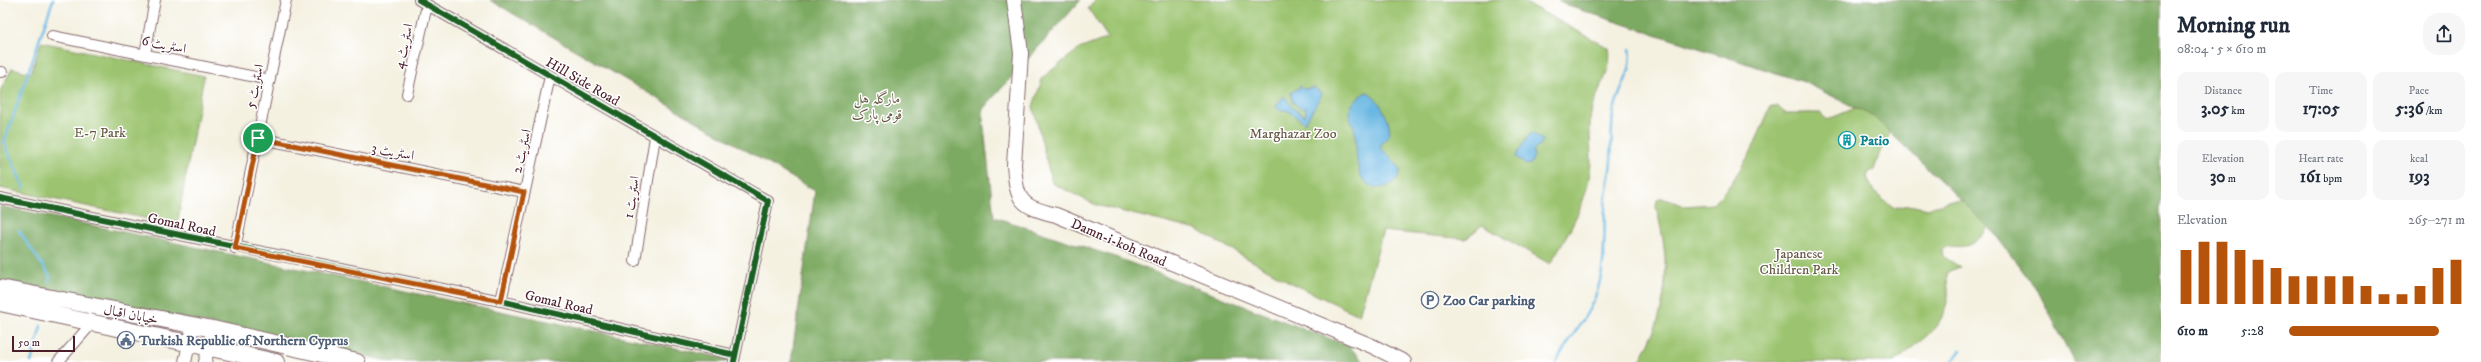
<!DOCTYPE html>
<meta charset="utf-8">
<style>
:root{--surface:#fff;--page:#f6f6f7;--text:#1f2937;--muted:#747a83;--accent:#b45309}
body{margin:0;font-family:"IM FELL DW Pica",Amiri,serif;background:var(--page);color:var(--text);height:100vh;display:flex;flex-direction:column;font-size:15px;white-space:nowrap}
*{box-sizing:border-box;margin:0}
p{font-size:13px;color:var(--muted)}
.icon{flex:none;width:22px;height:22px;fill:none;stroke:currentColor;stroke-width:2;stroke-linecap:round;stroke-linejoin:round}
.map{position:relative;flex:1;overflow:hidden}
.details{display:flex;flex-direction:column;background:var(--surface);width:320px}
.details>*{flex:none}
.scale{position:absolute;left:12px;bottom:10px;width:63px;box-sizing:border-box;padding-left:4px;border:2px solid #4a1f2b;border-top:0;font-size:11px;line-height:14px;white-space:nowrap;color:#4a1f2b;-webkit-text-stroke:3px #fff;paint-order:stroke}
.pin{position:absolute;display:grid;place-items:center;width:34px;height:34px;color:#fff;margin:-17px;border:2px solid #fff;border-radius:50%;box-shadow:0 1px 4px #0007}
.round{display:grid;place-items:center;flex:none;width:42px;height:42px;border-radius:16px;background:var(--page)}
.headline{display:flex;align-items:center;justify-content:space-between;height:68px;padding:0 16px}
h1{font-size:22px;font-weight:800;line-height:30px}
.metrics{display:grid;grid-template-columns:repeat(3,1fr);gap:6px;height:68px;padding:4px 16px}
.metrics div{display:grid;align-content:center;border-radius:10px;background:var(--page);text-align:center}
.metrics b{font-size:17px;font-weight:800}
.metrics small{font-size:11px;font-weight:400}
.metrics p{font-size:11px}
.chart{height:112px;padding:8px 16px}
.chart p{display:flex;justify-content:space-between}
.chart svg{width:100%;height:72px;margin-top:4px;stroke:var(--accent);stroke-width:6}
ul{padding:0 16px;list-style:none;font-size:13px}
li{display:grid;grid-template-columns:64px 48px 1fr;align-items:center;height:30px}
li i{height:10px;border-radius:5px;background:var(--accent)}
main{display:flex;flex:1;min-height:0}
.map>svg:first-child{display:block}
.green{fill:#9cc470;stroke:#73724e}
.forest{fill:#7daa62;stroke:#646446}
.water{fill:#69b7e3;stroke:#5a6b87}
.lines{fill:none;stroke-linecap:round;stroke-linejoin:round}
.stream{stroke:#69b7e3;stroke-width:2.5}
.minor-casing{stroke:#86686b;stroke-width:12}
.tertiary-casing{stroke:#86686b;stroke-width:14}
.secondary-casing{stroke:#86686b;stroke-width:16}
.primary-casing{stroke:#86686b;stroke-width:18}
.minor{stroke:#fff;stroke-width:10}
.tertiary{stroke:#fff;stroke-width:12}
.secondary{stroke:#fff;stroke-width:14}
.primary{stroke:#fff;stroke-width:16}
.cycleway-casing{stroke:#fff;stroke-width:8}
.cycleway{stroke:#1b5e20;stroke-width:6}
.route-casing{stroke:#fff;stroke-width:8}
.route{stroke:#b45309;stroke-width:5}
.labels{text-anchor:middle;stroke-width:3;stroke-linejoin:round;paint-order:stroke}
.street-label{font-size:14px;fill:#4a1f2b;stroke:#fff}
.park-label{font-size:14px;fill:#675943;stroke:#fff}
.culture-label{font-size:14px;font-weight:bold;fill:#0d838f;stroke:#fff;text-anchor:start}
.service-label{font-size:14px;font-weight:bold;fill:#4e5e75;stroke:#fff;text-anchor:start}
</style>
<main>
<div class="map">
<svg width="2161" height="362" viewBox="0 0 2161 362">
<rect width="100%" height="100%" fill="#fff"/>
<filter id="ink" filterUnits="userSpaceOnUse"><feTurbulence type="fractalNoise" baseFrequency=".025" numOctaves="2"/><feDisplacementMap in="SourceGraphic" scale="8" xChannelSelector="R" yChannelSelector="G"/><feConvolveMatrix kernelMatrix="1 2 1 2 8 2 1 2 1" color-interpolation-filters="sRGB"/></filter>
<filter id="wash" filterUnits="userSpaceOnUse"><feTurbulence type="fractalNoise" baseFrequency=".012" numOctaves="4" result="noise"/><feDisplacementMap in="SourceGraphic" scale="16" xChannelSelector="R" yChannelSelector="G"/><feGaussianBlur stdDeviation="0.9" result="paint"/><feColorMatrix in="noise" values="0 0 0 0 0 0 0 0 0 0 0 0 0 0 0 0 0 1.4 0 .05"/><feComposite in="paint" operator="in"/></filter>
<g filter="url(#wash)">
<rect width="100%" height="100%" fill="#f4f1e1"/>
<path class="green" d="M1095 0H1520L1609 48C1613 71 1599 87 1592 108 1587 129 1593 152 1590 173 1585 207 1567 235 1550 264L1482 225 1466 239 1383 231 1359 315 1293 284 1197 230 1096 205 1052 183 1033 106 1043 77 1079 49 1108 38 1088 8Z
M41 42 204 76 177 225 0 188V91L12 68 31 73Z
M1860 103 1892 130 1880 152 1874 170 1869 172 1867 177 1874 192 1893 208 1909 205 1928 209 1948 201H1966L1992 225C1973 245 1974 248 1946 246L1943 249 1944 257 1960 267 1947 272C1946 280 1949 289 1948 297 1943 333 1917 340 1895 362H1639C1670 309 1671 264 1656 207L1657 200 1662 198 1685 206 1713 204 1730 185 1751 152 1771 106H1777L1785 113H1821L1826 120 1853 109Z"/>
<path class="forest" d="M490 0H1081L982 110 994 217 1115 257 1349 346 1364 362H791L815 191Z
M1558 0H2161V362H2074L2038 291 1990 228 1874 117 1804 82 1571 7Z
M0 206 728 359 727 362H393L0 280Z"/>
<path class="water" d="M1300 86 1303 89 1315 88 1322 94 1305 123 1287 110H1279L1276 106 1284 96 1294 109 1305 116 1306 107 1301 109 1292 101 1291 92 1295 89H1299Z
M1367 92C1378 96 1393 124 1389 135 1387 139 1382 142 1380 147L1400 168C1401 175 1397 179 1392 183 1387 187 1380 189 1374 187 1352 180 1358 149 1355 132 1354 124 1347 117 1350 109 1352 102 1361 94 1367 92Z
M1531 133 1543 140 1541 145 1533 151 1534 156 1531 164 1526 165 1516 157C1518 151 1527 138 1531 133Z"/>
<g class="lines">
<path class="stream" d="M24 188 4 143 53 0
M19 231 50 276 49 281
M31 362 41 326
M1556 362C1568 340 1586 320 1595 297 1606 269 1604 238 1605 209 1605 193 1610 177 1611 161 1612 146 1611 130 1613 115 1616 93 1635 71 1630 49
M1952 362 1961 350"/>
</g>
</g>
<g filter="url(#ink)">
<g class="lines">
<defs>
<path id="minor" d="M419 0 768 201 734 361
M52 36 270 80
M145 54 155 0
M0 72H2
M407 94 427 5
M258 138 524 192
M0 198 501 301 735 355
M235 248 286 0
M635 261 655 137
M501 301 550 76
M58 362 93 322"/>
<path id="tertiary" d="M185 362 193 326
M205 362 213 329"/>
<path id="secondary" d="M1014 0 1021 53 1014 165C1017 202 1020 206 1056 215L1372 346 1404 362"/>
<path id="primary" d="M0 288 213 329 357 362
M0 303 276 362"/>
</defs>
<use href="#minor" class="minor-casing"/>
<use href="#tertiary" class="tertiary-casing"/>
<use href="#secondary" class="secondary-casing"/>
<use href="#primary" class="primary-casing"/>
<use href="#minor" class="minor"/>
<use href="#tertiary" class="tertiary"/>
<use href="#secondary" class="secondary"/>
<use href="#primary" class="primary"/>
<defs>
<path id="cycleway" d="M419 0 768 201 734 361
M258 138 524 192
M0 198 501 301 735 355"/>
</defs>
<use href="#cycleway" class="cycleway-casing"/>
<use href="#cycleway" class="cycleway"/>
</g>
</g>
<g class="lines" filter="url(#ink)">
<defs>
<path id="route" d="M258 138 524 192 501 301 235 248Z"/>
</defs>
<use href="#route" class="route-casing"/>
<use href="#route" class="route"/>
</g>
<defs>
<symbol id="building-ring" viewBox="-11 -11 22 22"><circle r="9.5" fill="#fff" stroke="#0f9aa8" stroke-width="1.5"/><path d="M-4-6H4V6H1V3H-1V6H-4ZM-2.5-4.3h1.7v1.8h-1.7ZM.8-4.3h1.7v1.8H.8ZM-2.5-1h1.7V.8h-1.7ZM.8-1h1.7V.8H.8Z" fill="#0f9aa8"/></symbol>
<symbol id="parking-ring" viewBox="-11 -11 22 22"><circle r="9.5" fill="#fff" stroke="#5c6f8a" stroke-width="1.5"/><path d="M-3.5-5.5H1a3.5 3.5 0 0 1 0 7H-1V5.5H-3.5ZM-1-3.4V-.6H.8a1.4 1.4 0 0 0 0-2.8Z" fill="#5c6f8a"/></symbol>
<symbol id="civic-ring" viewBox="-11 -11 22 22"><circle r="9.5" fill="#fff" stroke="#5c6f8a" stroke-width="1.5"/><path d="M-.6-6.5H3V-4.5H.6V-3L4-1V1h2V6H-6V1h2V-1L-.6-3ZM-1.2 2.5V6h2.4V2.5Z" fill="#5c6f8a"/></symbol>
</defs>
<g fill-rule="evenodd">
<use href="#building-ring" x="1837" y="130" width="20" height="20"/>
<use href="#parking-ring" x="1420" y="290" width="20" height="20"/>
<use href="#civic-ring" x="116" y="330" width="20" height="20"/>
</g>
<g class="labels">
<g class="street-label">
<text transform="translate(164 44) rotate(11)" y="5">اسٹریٹ 6</text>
<text transform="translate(403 46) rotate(-77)" y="5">اسٹریٹ 4</text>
<text transform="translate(583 81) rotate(30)" y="5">Hill Side Road</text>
<text transform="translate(254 86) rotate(-78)" y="5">اسٹریٹ 5</text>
<text transform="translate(393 151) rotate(11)" y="5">اسٹریٹ 3</text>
<text transform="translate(521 151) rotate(-77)" y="5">اسٹریٹ 2</text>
<text transform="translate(631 197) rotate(-81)" y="5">اسٹریٹ 1</text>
<text transform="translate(182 224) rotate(12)" y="5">Gomal Road</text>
<text transform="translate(1119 242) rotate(23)" y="5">Damn-i-koh Road</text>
<text transform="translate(559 302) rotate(13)" y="5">Gomal Road</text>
<text transform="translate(131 314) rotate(11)" y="5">خیابان اقبال</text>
</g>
<g class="park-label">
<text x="877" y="103">مارگلہ ہل<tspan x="877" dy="16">قومی پارک</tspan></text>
<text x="100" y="137">E-7 Park</text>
<text x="1293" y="138">Marghazar Zoo</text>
<text x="1799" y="258">Japanese<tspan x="1799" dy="16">Children Park</tspan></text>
</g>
<g class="culture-label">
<text x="1860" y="145">Patio</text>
</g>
<g class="service-label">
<text x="1443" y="305">Zoo Car parking</text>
<text x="139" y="345">Turkish Republic of Northern Cyprus</text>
</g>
</g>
</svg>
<div class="scale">50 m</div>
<div class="pin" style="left:258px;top:138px;background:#1e9e55"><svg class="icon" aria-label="arrive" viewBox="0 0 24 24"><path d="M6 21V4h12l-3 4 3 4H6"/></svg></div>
</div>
<section class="details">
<div class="headline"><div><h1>Morning run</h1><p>08:04 · 5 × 610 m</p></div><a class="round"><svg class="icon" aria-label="share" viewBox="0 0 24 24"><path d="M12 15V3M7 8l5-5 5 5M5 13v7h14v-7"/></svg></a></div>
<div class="metrics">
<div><p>Distance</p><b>3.05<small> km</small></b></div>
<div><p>Time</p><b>17:05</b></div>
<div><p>Pace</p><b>5:36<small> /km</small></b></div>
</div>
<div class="metrics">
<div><p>Elevation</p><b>30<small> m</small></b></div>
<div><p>Heart rate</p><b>161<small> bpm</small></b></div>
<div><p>kcal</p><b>193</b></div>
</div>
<div class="chart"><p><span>Elevation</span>265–271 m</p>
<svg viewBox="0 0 160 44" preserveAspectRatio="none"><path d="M5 44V11M15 44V6M25 44V6M35 44V11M45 44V17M55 44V22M65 44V27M75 44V27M85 44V27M95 44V27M105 44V33M115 44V38M125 44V38M135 44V33M145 44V22M155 44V17"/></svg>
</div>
<ul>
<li><b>610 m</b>5:28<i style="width:85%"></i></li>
</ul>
</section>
</main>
